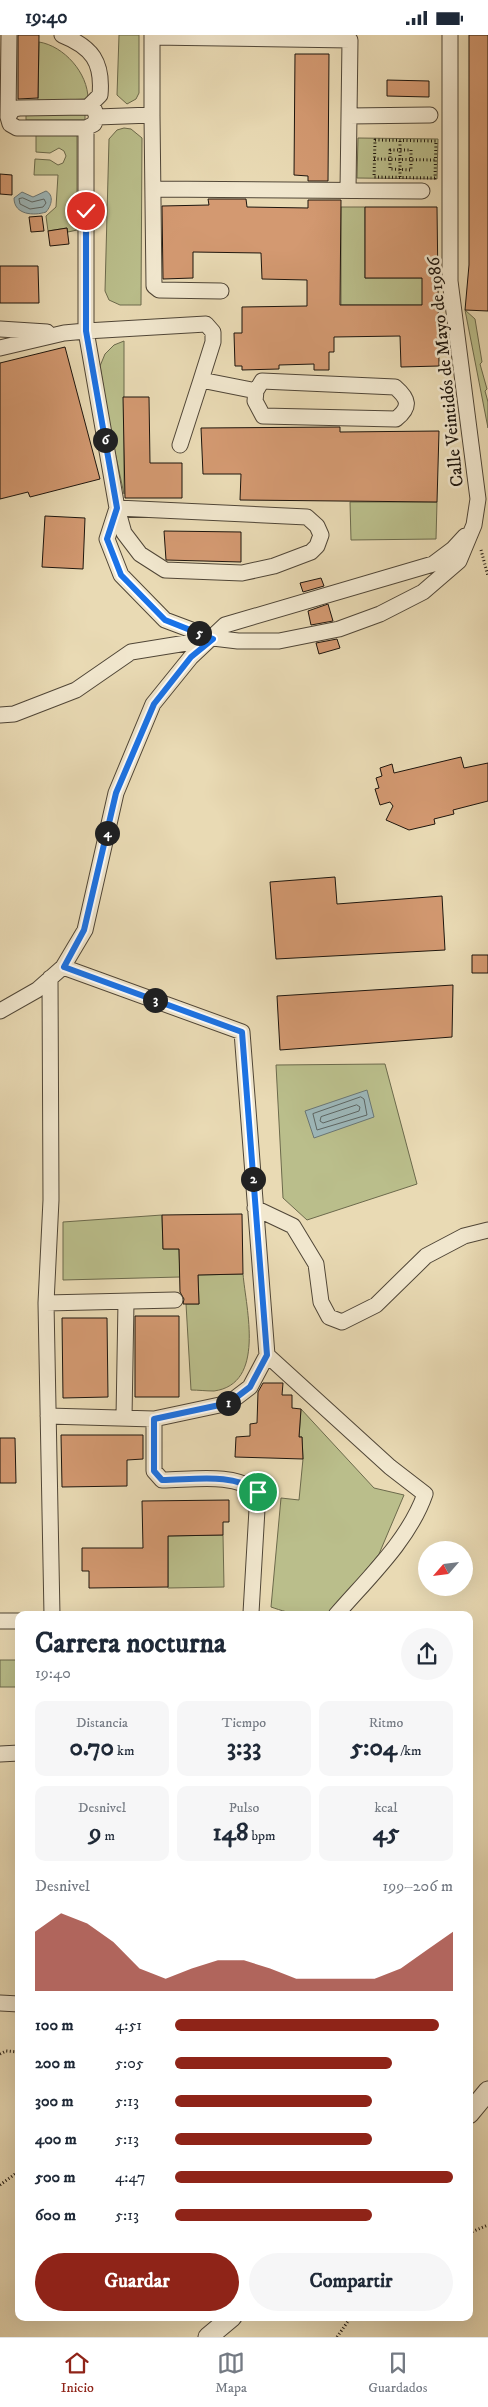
<!DOCTYPE html>
<html lang="es">
<meta charset="utf-8">
<style>
:root{--surface:#fff;--page:#f6f6f7;--text:#1f2937;--muted:#747a83;--line:#e0e1e3;--accent:#8f2418}
body{margin:0;font-family:"IM FELL DW Pica",serif;background:var(--page);color:var(--text);height:100vh;display:flex;flex-direction:column;font-size:19px;white-space:nowrap}
*{box-sizing:border-box;margin:0}
p{font-size:16px;color:var(--muted)}
.icon{flex:none;width:28px;height:28px;fill:none;stroke:currentColor;stroke-width:2;stroke-linecap:round;stroke-linejoin:round}
.map{position:relative;flex:1;overflow:hidden}
.side{position:absolute;left:15px;top:1576px;width:458px;height:710px;display:flex;flex-direction:column;background:var(--surface);border-radius:10px;box-shadow:0 5px 20px #0002}
.side>*{flex:none}
.needle{width:32px;rotate:242deg}
.controls{position:absolute;left:418px;top:1506px;display:grid;gap:10px}
.controls a{display:grid;place-items:center;width:55px;height:55px;border-radius:50%;background:var(--surface);box-shadow:0 5px 20px #0002;font-size:25px}
.pin{position:absolute;display:grid;place-items:center;width:42px;height:42px;color:#fff;margin:-21px;border:2px solid #fff;border-radius:50%;box-shadow:0 1px 5px #0007}
.km{position:absolute;width:25px;height:25px;margin:-12px;border-radius:50%;background:#222;color:#fff;font-size:14px;line-height:25px;text-align:center}
.round{display:grid;place-items:center;flex:none;width:52px;height:52px;border-radius:26px;background:var(--page)}
.summary{display:flex;align-items:center;justify-content:space-between;height:85px;padding:0 20px}
h1{font-size:28px;font-weight:800;line-height:38px}
.metrics{display:grid;grid-template-columns:repeat(3,1fr);gap:8px;height:85px;padding:5px 20px}
.metrics div{display:grid;align-content:center;border-radius:10px;background:var(--page);text-align:center}
.metrics b{font-size:25px;font-weight:800}
.metrics small{font-size:14px;font-weight:400}
.metrics p{font-size:14px}
.chart{height:140px;padding:10px 20px}
.chart p{display:flex;justify-content:space-between}
.chart svg{width:100%;height:90px;margin-top:5px;fill:var(--accent);opacity:.7}
.action{display:flex;gap:10px;margin-top:auto;padding:10px 20px}
.action a{flex:1;height:58px;border-radius:30px;background:var(--accent);color:#fff;font-size:20px;font-weight:800;line-height:58px;text-align:center}
.action a+a{background:var(--page);color:var(--text)}
ul{padding:0 20px;list-style:none;font-size:16px}
li{display:grid;grid-template-columns:80px 60px 1fr;align-items:center;height:38px}
li i{height:12px;border-radius:6px;background:var(--accent)}
.status{display:flex;justify-content:space-between;align-items:center;height:35px;padding:0 25px;background:var(--surface);direction:ltr}
.status svg{height:14px;fill:currentColor}
.dock{display:flex;justify-content:space-around;align-items:center;height:70px;border-top:1px solid var(--line);background:var(--surface);font-size:14px;color:var(--muted)}
.dock a{display:grid;justify-items:center;gap:2px}
.dock .active{color:var(--accent)}
.map>svg:first-child{display:block}
.green{fill:#babe8b;stroke:#6c6a4c}
.water{fill:#9db7b9;stroke:#6a7674}
.lines{fill:none;stroke-linecap:round;stroke-linejoin:round}
.shore{stroke:#5d6663;stroke-width:1}
.building{fill:#d39971;stroke:#1d150d}
.minor-casing{stroke:#504637;stroke-width:17}
.tertiary-casing{stroke:#504637;stroke-width:21}
.path{stroke:#1d150d;stroke-width:3;stroke-dasharray:1 2.5;stroke-linecap:butt}
.minor{stroke:#f1e7ce;stroke-width:15}
.tertiary{stroke:#f1e7ce;stroke-width:19}
.route-casing{stroke:#fff;stroke-width:10}
.route{stroke:#1a73e8;stroke-width:6}
.labels{text-anchor:middle;stroke-width:5;stroke-linejoin:round;paint-order:stroke}
.street-label{font-size:18px;fill:#1d150d;stroke:#f1e7ce}
</style>
<div class="status"><b>19:40</b><svg viewBox="0 0 49 12"><path d="M0 12V9h3v3zM5 12V6h3v6zM10 12V3h3v9zM15 12V0h3v12zM26 1h20v11H26zM47 4h2v5h-2z"/></svg></div>
<div class="map">
<svg width="488" height="2302" viewBox="0 0 488 2302">
<rect width="100%" height="100%" fill="#e9dab4"/>
<filter id="stains"><feTurbulence type="fractalNoise" baseFrequency=".004" numOctaves="4"/><feColorMatrix values="0 0 0 0 .2 0 0 0 0 .09 0 0 0 0 .02 0 0 0 .5 -.17"/></filter>
<radialGradient id="worn" r=".72"><stop offset=".6" stop-color="#630" stop-opacity="0"/><stop offset="1" stop-color="#630" stop-opacity=".3"/></radialGradient>
<path class="green" d="M119 0H139V58L136 64 127 69 117 60Z
M39 7C64 11 88 38 88 64L38 66Z
M26 79H85V85H26Z
M124 93 131 94 142 103 141 270H120L109 265 105 256 109 104 117 95Z
M77 98V195L68 197 67 193 48 196 46 181 56 172 58 140H34L35 124 50 125 58 130 63 128 66 121 64 116 59 113 50 118 36 117V99Z
M358 103 438 104 437 144 357 143Z
M341 172H365V243H438L422 270H341Z
M465 275 475 284 482 327 480 329 487 354 485 356 488 367V393Z
M124 306V459L110 394 100 331 105 319 114 310Z
M350 467H437L436 504 351 505Z
M385 1029 417 1149 307 1185 283 1163 276 1030Z
M162 1180 163 1214H179L180 1242 63 1245V1187Z
M243 1239C246 1274 266 1349 214 1356 206 1356 198 1355 191 1355L186 1269H199L198 1240Z
M301 1374 374 1453 404 1460 379 1519 332 1576C311 1584 291 1579 271 1572L281 1463 299 1465 303 1424 302 1402H299Z
M223 1500 224 1552 168 1553V1501Z
M0 1625H19V1652H0Z"/>
<path class="water" d="M46 156C54 160 52 170 46 177 34 181 14 180 14 163L22 157 33 162Z
M367 1055 374 1082 314 1103 305 1076Z"/>
<g class="lines">
<path class="shore" d="M23 163 32 167 44 164 46 168 43 172 30 174 20 169 19 164Z
M361 1062 364 1064 367 1080 317 1095 313 1079Z
M357 1070 360 1072 359 1076 323 1088 320 1086 321 1082Z"/>
</g>
<path class="building" d="M18 0H39L38 63 18 64Z
M469 0H488V276L465 275 469 230Z
M295 19H329L328 146H308V141L294 140Z
M387 45 429 46V62L387 61Z
M0 139 12 140V160L0 159Z
M208 164H246L247 172 308 173V165H341L340 270H422V243H365V172H437L439 331 401 332 400 301 334 302V317H329V335H314V329L279 330V334L242 335V331H235L234 298H242V272L307 271V245L262 244 261 218 193 217V243L163 244 162 171 209 170Z
M42 181 44 196 31 197 29 182Z
M67 193 69 209 50 211 48 196Z
M0 231H38L39 268H0Z
M65 312 100 444 30 462 28 457 0 464V328Z
M123 362H149L150 428H182V463H125Z
M340 392V397L439 396 437 467 240 465 241 439H203L201 393Z
M45 481 85 483 83 534 42 532Z
M164 496 241 497V527L166 525Z
M321 543 324 551 303 557 300 548Z
M328 569 333 586 311 590 308 576Z
M337 604 340 613 319 619 316 608Z
M461 722 464 733 488 728V766L453 775 454 779 434 784 435 789 409 795 386 785 393 771 390 767 380 770 375 754 379 753 376 743 382 741 380 733 392 729 394 738Z
M335 842 337 869 442 861 445 915 276 924 270 847Z
M472 920H488V938H472Z
M453 950 452 1002 280 1015 277 961Z
M242 1179 243 1239 198 1240 199 1269H183L184 1264 180 1257 179 1214H163L162 1180Z
M135 1281H179V1362H135Z
M62 1283H107L108 1362 63 1363Z
M263 1348H283L282 1360H292V1373L301 1374 299 1402H302L303 1424 235 1422 236 1402 250 1401V1389L257 1388 258 1357Z
M61 1400H143V1424L127 1425V1451L62 1452Z
M0 1403H15L16 1448H0Z
M229 1465V1487H223V1500L168 1501V1552L89 1553V1536H82V1513H143L142 1466Z"/>
<g class="lines">
<defs>
<path id="minor" d="M9 0 8 82 10 89 17 93H86
M152 0V80
M152 2 350 5 348 155
M349 81 430 80
M8 82 13 74 19 73 88 72 100 60C103 27 92 12 62 0
M97 82 152 80 154 251 159 255 221 256
M153 154 422 156
M0 294 47 297
M0 313 64 298 86 296V93L94 89 97 82 94 74 88 72
M256 356 255 366 263 381 396 384C411 372 409 364 395 352L262 346 256 356 201 345 213 307V297L206 289 86 296 117 473 124 498 140 519 165 535 242 538 274 531 311 517 317 511 321 500 317 491 307 482 117 473 107 504 121 540 165 585 213 603 238 606H279L339 594 380 579 423 557 459 526 474 490 478 464 450 246V0
M180 410 201 345
M0 680 14 679 76 655 131 617 211 604
M50 943 51 1165 46 1268 52 1580
M0 976 37 955 63 932 85 895 116 758 153 669 191 622 225 590 433 529 453 514 465 501
M255 1173 293 1191 316 1229 321 1267 329 1282 342 1287 376 1270 426 1221 464 1201 488 1195
M46 1268 175 1265
M267 1320 390 1432 425 1459C409 1505 368 1543 336 1580
M48 1381 154 1384 229 1368 250 1352 267 1320 242 997 63 932
M124 1382 126 1267
M154 1384V1436L162 1445C192 1445 234 1437 258 1457L251 1578
M0 1586H19
M0 1719 19 1718
M0 1968 19 1969"/>
<path id="tertiary" d="M469 2079 488 2056
M208 2302 232 2282"/>
</defs>
<use href="#minor" class="minor-casing"/>
<use href="#tertiary" class="tertiary-casing"/>
<path class="path" d="M375 105 436 106 435 143 374 142Z
M390 115H411V135L390 134Z
M374 124 435 125
M400 142V105
M481 515 488 541
M0 2019 6 2016 19 2017
M0 2150 19 2136
M469 2198 488 2190
M337 2302 351 2282"/>
<use href="#minor" class="minor"/>
<use href="#tertiary" class="tertiary"/>
</g>
<g class="lines">
<defs>
<path id="route" d="M86 176V296L117 473 107 504 121 540 165 585 213 604 191 622 154 669 116 758 84 895 64 932 242 997 267 1320 250 1352 229 1368 154 1384V1436L162 1445C192 1445 234 1437 258 1457"/>
</defs>
<use href="#route" class="route-casing"/>
<use href="#route" class="route"/>
</g>
<g class="labels">
<g class="street-label">
<text transform="translate(445 337) rotate(-96)" y="6">Calle Veintidós de Mayo de 1986</text>
</g>
</g>
<rect width="100%" height="100%" filter="url(#stains)"/>
<rect width="100%" height="100%" fill="url(#worn)"/>
</svg>
<div class="controls">
<a><svg class="needle" viewBox="-14 -14 28 28"><path d="M0-13l5 13h-10z" fill="#e53935"/><path d="M0 13l5-13h-10z" fill="#747a83"/></svg></a>
</div>
<div class="pin" style="left:258px;top:1457px;background:#1e9e55"><svg class="icon" aria-label="arrive" viewBox="0 0 24 24"><path d="M6 21V4h12l-3 4 3 4H6"/></svg></div>
<div class="pin" style="left:86px;top:176px;background:#d93025"><svg class="icon" aria-label="check" viewBox="0 0 24 24"><path d="M5 12l5 5 9-10"/></svg></div>
<b class="km" style="left:228px;top:1368px">1</b>
<b class="km" style="left:253px;top:1144px">2</b>
<b class="km" style="left:155px;top:965px">3</b>
<b class="km" style="left:107px;top:798px">4</b>
<b class="km" style="left:199px;top:598px">5</b>
<b class="km" style="left:105px;top:405px">6</b>
<section class="side">
<div class="summary"><div><h1>Carrera nocturna</h1><p>19:40</p></div><a class="round"><svg class="icon" aria-label="share" viewBox="0 0 24 24"><path d="M12 15V3M7 8l5-5 5 5M5 13v7h14v-7"/></svg></a></div>
<div class="metrics">
<div><p>Distancia</p><b>0.70<small> km</small></b></div>
<div><p>Tiempo</p><b>3:33</b></div>
<div><p>Ritmo</p><b>5:04<small> /km</small></b></div>
</div>
<div class="metrics">
<div><p>Desnivel</p><b>9<small> m</small></b></div>
<div><p>Pulso</p><b>148<small> bpm</small></b></div>
<div><p>kcal</p><b>45</b></div>
</div>
<div class="chart"><p><span>Desnivel</span>199–206 m</p>
<svg viewBox="0 0 160 44" preserveAspectRatio="none"><path d="M0 44V15L10 6L20 11L30 20L40 33L50 38L60 33L70 29L80 29L90 33L100 38L110 38L120 38L130 38L140 33L150 24L160 15V44z"/></svg>
</div>
<ul>
<li><b>100 m</b>4:51<i style="width:95%"></i></li>
<li><b>200 m</b>5:05<i style="width:78%"></i></li>
<li><b>300 m</b>5:13<i style="width:71%"></i></li>
<li><b>400 m</b>5:13<i style="width:71%"></i></li>
<li><b>500 m</b>4:47<i style="width:100%"></i></li>
<li><b>600 m</b>5:13<i style="width:71%"></i></li>
</ul>
<div class="action"><a>Guardar</a><a>Compartir</a></div>
</section>
</div>
<nav class="dock">
<a class="active"><svg class="icon" aria-label="home" viewBox="0 0 24 24"><path d="M3 11l9-7 9 7M6 9v11h12V9"/></svg>Inicio</a>
<a><svg class="icon" aria-label="map" viewBox="0 0 24 24"><path d="M3 6l6-2 6 2 6-2v14l-6 2-6-2-6 2zM9 4v14M15 6v14"/></svg>Mapa</a>
<a><svg class="icon" aria-label="saved" viewBox="0 0 24 24"><path d="M7 4h10v16l-5-4-5 4z"/></svg>Guardados</a>
</nav>
